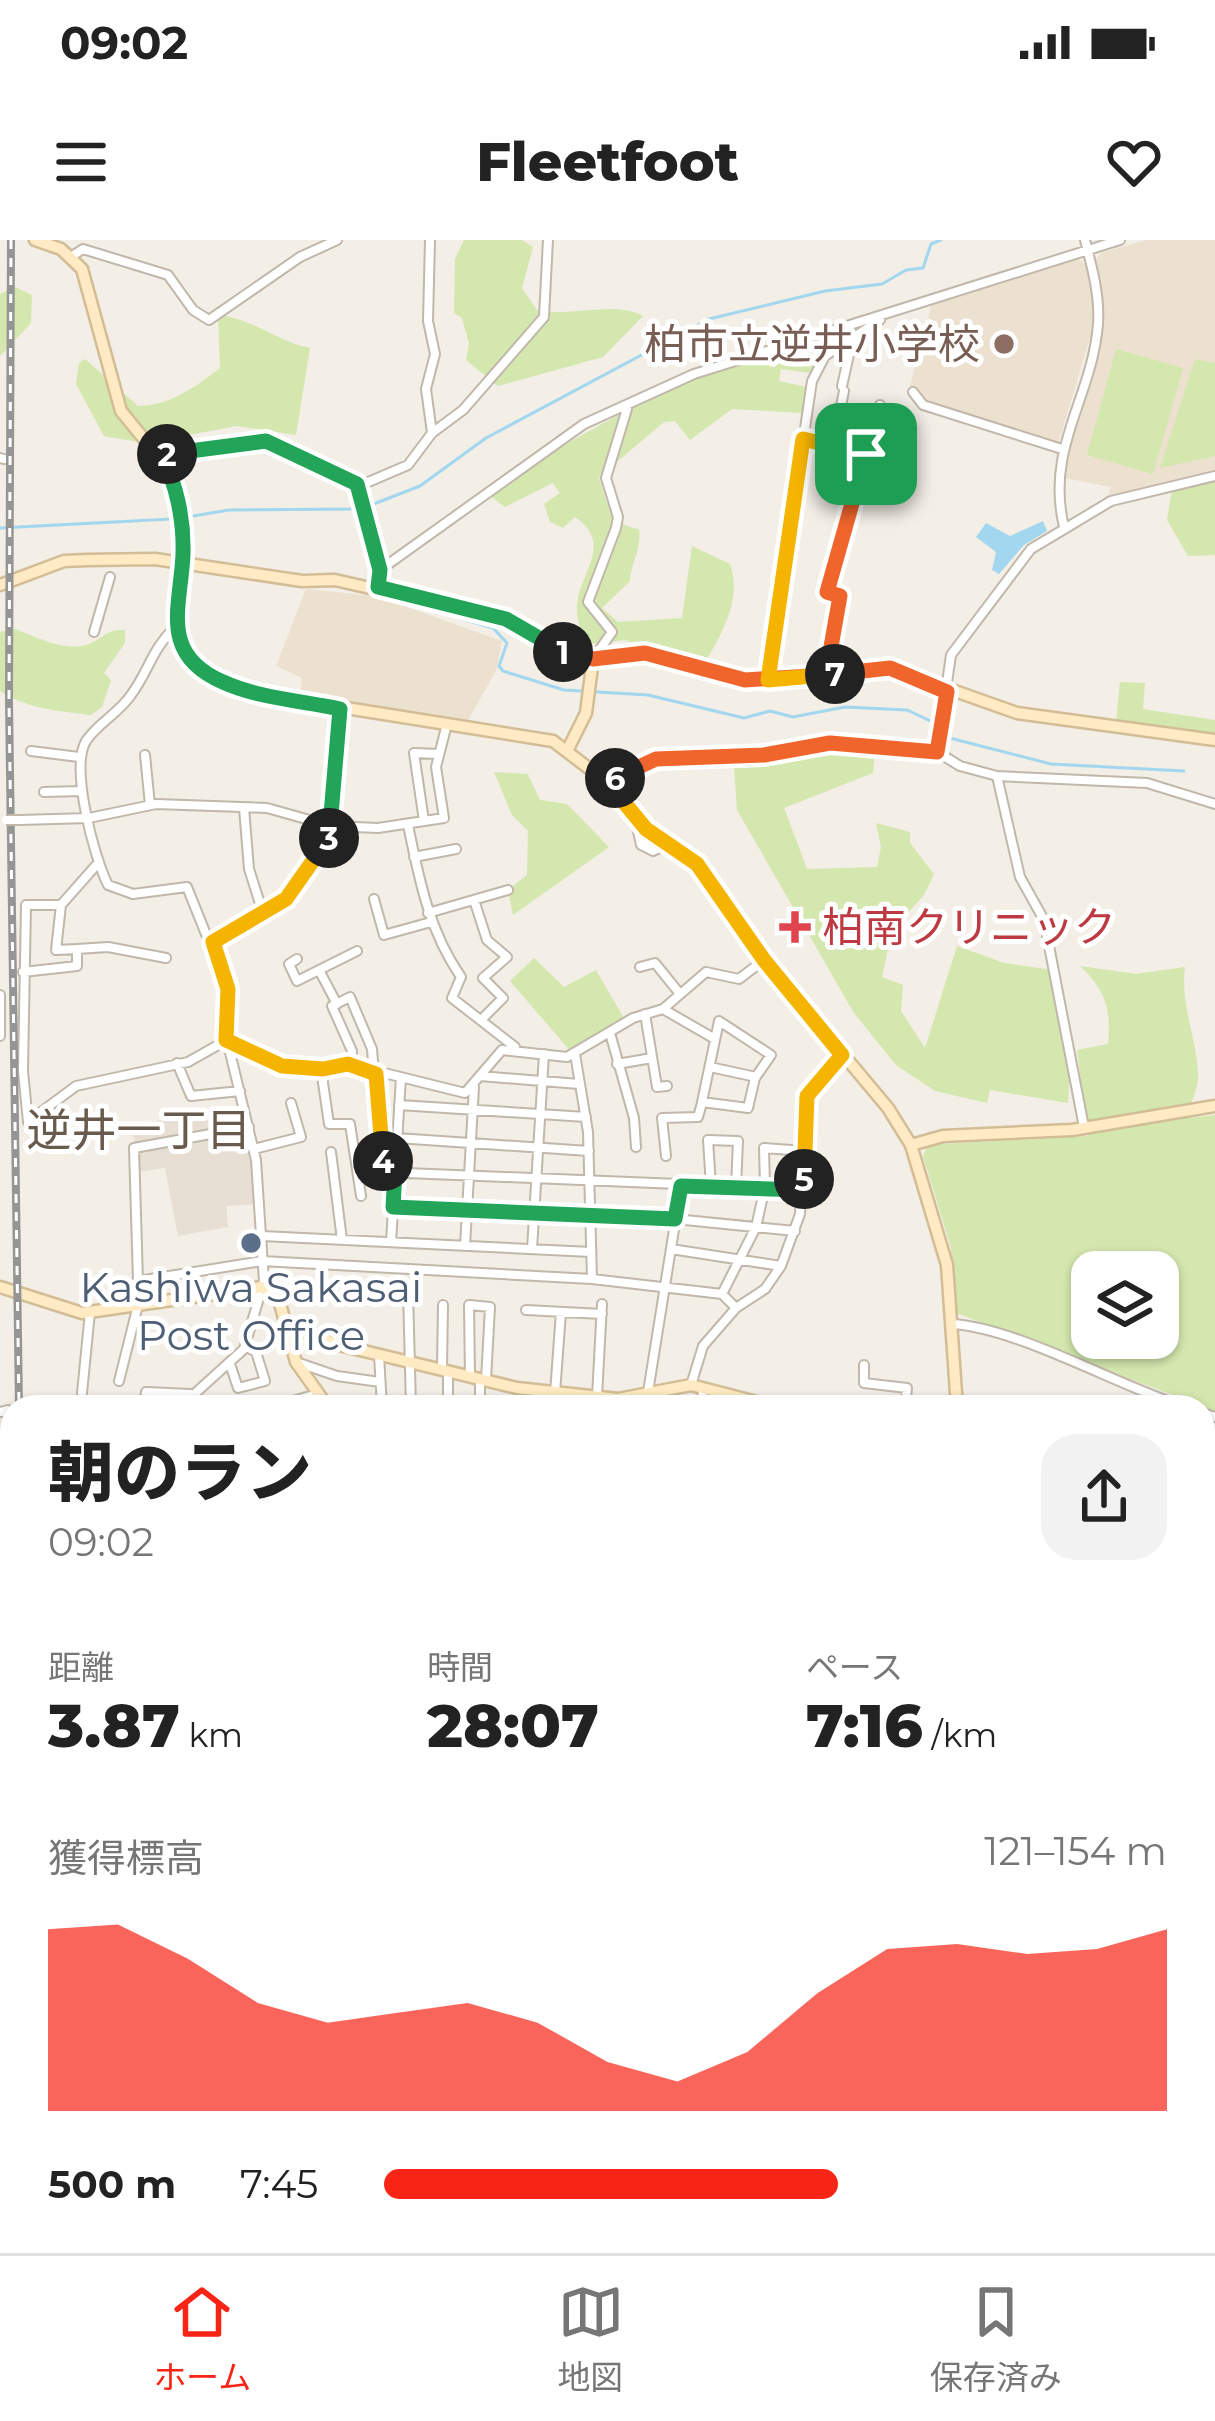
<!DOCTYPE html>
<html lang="ja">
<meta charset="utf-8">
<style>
:root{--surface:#fff;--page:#f2f2f2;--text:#222;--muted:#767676;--line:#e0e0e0;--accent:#f82517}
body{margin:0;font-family:Montserrat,"Noto Sans JP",sans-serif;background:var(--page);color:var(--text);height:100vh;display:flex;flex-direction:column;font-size:45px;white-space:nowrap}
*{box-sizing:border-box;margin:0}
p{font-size:39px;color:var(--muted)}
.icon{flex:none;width:66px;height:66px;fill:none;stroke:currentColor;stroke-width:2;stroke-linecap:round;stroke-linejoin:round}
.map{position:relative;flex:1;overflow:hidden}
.sheet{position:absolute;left:0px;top:1155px;width:1215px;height:858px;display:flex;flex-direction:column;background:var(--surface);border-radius:36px 36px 0 0;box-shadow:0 3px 9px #0004}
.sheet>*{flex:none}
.controls{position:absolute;left:1071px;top:1011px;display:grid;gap:24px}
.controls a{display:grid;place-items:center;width:108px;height:108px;border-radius:24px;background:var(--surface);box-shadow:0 3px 9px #0004;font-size:60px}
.pin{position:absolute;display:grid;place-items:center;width:102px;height:102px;color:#fff;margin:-51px;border-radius:24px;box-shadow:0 6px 18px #0006}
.km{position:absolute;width:60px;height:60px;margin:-30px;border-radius:50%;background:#222;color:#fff;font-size:33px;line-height:60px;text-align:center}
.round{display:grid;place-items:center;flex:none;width:126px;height:126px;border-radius:36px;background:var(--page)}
.overview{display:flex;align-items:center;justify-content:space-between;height:204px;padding:0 48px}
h1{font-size:66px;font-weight:800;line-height:90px}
.stats{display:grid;grid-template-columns:repeat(3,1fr);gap:18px;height:204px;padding:12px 48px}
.stats div{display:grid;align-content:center}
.stats b{font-size:60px;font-weight:800}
.stats small{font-size:33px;font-weight:400}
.stats p{font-size:33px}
.chart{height:336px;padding:24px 48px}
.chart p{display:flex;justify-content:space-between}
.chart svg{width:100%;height:216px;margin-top:12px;fill:var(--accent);opacity:.7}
ul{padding:0 48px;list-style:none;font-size:39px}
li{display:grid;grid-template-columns:192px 144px 1fr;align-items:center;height:90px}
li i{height:30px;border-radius:15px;background:var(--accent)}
.status{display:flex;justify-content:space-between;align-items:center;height:84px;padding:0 60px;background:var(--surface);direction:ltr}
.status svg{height:33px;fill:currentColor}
header{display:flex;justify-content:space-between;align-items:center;height:156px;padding:0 48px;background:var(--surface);font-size:54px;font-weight:800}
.menu{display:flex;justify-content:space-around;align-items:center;height:168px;border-top:3px solid var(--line);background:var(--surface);font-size:33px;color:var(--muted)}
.menu a{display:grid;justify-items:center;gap:6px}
.menu .on{color:var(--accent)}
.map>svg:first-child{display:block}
.residential{fill:#e7dfd4}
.education{fill:#ece1cf}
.green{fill:#d3e7ae;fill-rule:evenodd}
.water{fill:#a2d7ef}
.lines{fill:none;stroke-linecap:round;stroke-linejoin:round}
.stream{stroke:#a2d7ef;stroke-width:3}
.street-casing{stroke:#c1b7ab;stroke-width:12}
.secondary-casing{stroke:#d3bd96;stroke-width:15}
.primary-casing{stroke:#e3b164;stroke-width:16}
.street{stroke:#fff;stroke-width:8}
.secondary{stroke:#feebc4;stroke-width:10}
.primary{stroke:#fdd694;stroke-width:12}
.rail-casing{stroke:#959595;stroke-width:8}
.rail{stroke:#fff;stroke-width:3;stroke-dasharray:9;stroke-linecap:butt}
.street-bridge-casing{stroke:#c1b7ab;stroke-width:12;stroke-linecap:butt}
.primary-bridge-casing{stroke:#e3b164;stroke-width:16;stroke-linecap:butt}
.street-bridge{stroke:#fff;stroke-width:8}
.primary-bridge{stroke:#fdd694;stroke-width:12}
.split-1-casing{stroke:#fff;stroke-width:24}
.split-2-casing{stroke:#fff;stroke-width:24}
.split-3-casing{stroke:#fff;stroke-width:24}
.split-4-casing{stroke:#fff;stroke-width:24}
.split-5-casing{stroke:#fff;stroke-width:24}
.split-6-casing{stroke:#fff;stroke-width:24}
.split-7-casing{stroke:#fff;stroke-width:24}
.split-8-casing{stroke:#fff;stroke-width:24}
.split-1{stroke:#f0652b;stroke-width:15}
.split-2{stroke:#22a559;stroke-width:15}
.split-3{stroke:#22a559;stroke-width:15}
.split-4{stroke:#f5b400;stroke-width:15}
.split-5{stroke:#22a559;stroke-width:15}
.split-6{stroke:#f5b400;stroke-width:15}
.split-7{stroke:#f0652b;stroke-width:15}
.split-8{stroke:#f5b400;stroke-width:15}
.education-dot{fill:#8d6e63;stroke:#fff;stroke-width:4.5}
.health-dot{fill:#e0444e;stroke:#fff;stroke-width:4.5}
.service-dot{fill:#5c6f8a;stroke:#fff;stroke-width:4.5}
.labels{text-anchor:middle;stroke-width:10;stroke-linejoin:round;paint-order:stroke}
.education-label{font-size:42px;fill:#785e54;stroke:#fff;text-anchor:end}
.health-label{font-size:42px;fill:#be3a42;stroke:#fff;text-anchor:start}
.service-label{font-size:42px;fill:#4e5e75;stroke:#fff}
.neighbourhood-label{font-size:45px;fill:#685a4c;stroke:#fff}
</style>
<div class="status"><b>09:02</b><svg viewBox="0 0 49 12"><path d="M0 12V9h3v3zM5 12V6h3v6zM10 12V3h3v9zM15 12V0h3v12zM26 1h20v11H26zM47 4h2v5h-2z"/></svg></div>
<header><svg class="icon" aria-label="menu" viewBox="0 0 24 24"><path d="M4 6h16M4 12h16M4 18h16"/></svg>Fleetfoot<svg class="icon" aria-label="heart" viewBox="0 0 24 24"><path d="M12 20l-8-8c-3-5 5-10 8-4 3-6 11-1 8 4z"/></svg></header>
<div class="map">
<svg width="1215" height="2013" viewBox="0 0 1215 2013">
<rect width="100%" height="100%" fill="#f3eee6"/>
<path class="residential" d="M242 865 258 964 226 966 228 987 178 996 165 928 137 932 133 885Z"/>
<path class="education" d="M1146 0H1215V232L1108 259 1110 247 1060 237 1103 80 1095 22 1101 13Z
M1077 19 1086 24 1094 64 1091 94 1058 204 926 163 910 146 932 63Z
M306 349 376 356 502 401 496 431 467 482 300 457 302 438 276 426Z"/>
<path class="green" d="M464 0H522L533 7 522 48 537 70C573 78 611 60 643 76L603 117 498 146 466 120 469 104 462 78 454 73 455 19Z
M15 47 32 55 31 83 0 116V54Z
M218 75C251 78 277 101 310 108L296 195 237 186 145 203 104 196 76 144 79 123 85 119 138 166C169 166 196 147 220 128Z
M871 83 824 113 810 133 781 129 779 141 807 147 802 173 732 169 690 200 675 181 664 182 599 237C607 263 609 285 639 289 642 308 631 322 630 341L602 368 618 382 682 378 692 306 730 324C743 359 720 397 703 426L625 400 590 404C547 351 628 313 575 277L563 288 550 282 544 264 560 253 553 243 505 267 489 255C603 173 733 113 871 83Z
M1116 109 1183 128 1153 234 1087 215Z
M1195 119 1215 123V216L1160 228Z
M1215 238V315L1188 316 1167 280 1172 249Z
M15 389C36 397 69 414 91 403 106 396 107 389 125 390V403L104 433 111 440 102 467 91 475C58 471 28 469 0 451V392Z
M1120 442 1145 443 1143 469 1215 480V495L1116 483Z
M847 497 876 501 873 533 784 568 807 629 877 627 881 607 876 583 910 592V603L934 634 924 655 892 690 882 737 903 745 901 771 925 808 957 706 1004 723 1053 730 1071 803 1068 863 990 850 987 863 935 851 896 825 854 773 737 570 734 526Z
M494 532 528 534 540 560 567 564 609 607 513 675 508 650 527 635 528 591 512 575Z
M534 718 564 747 596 730 625 780 572 813 510 741Z
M1080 726 1136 734 1185 727C1180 763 1196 796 1198 833 1199 851 1188 863 1190 878L1215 875V1171L956 1073 951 1008 923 916 927 907 942 904 1088 896 1077 810 1108 804C1111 768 1106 751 1080 726ZM1092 1032H1158V1098H1092Z"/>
<path class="water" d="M1043 281 1047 291 1024 305 999 334 992 330 996 312 976 297 986 283 1010 296Z"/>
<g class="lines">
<path class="stream" d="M371 265 420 246 486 198 709 79 825 51 882 44 906 30 923 28 931 4 941 0
M359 272 374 326
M181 278 229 270 362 269
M0 288 171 279
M394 359 493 388 507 403 499 426 503 431 564 450 648 455 744 478 770 471 793 477 845 467 907 470 937 484
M942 496 1051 524 1184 531"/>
<defs>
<path id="street" d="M72 16 83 9 168 35 193 70 209 80 300 17 337 0
M842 146 853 97
M913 152 923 165 1062 209
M432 193 463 170 544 77 548 0
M803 199 866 214
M833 206 844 151
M0 218 4 219
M359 246 408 225 432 193 426 149 435 114 428 81 430 0
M1064 287C1045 207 1092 159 1098 84 1100 56 1092 27 1085 0
M380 330 584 184 694 134 1120 0
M176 386C151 410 150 429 131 455 119 473 98 483 86 501 70 528 94 617 108 645L133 654 187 647 228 749 227 800 256 920 264 1041 244 1109 180 1167
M94 392 110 337
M593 419 612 392 588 362 616 288 618 277 606 238 627 169
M827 433 840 355 827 352 880 165
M768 440 812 141 825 116 880 80
M31 511 79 517
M937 512 951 415 1031 309 1111 261 1215 236
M145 515 150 565
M997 536 1020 637 1044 680 1084 887
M608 543 656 519 764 515 830 503 937 512 960 526 997 536 1147 543 1215 564
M44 552 82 551
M244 568 249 629 263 673
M635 578 641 605 653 611 668 604
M20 580 89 578 156 564 267 568 331 586 378 588 444 578 436 527 447 484
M424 581 414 513 439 514
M408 585C419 639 429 691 461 737L452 758 515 807
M414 617 456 609
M374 659 384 695 431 682
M474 660 487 700 507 717 483 738 503 758 482 779
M428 673 508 650
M213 702C262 672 303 651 330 598L340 469
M77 709 108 707 166 718
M297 719 289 724 297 741 319 730 337 764
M640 727 655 723 680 754
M319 730 357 711
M23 732 77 726V709L56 710 61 665 99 622
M0 755V796
M663 769 715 799
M645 774 657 847 667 846
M719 781 771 815 755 838 748 868 702 862Z
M610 793 634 878 636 907
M229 803 282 826 323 829 348 824 465 853 502 810 567 817 633 778 663 769 706 732 739 739 764 720
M575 814 588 892 592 1039
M177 823 191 856 240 851
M617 824 652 818
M351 825 352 811 332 766 350 757 372 809 382 932 803 949
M710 827 756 837
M321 829 329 884H350L361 956
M480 836 579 844
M399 865 586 877
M29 881 76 846 188 822 227 800
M28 882 23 831 26 665H61
M249 887 134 908 138 1041 262 1021 592 1039 722 1054 736 1068
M397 898 589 911
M254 909 301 897 291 863
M331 912 342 1000
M666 916 662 878 698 877 702 863
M711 946 708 900 738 901 736 947
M393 967 675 979 795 991
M262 996 591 1012
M391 1002 401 837
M465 1006 474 847
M532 1009 544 814
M671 1009 781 1026
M408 1050 411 1167
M722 1054 756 987 765 947 764 908 804 911
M526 1070 602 1074
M952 1084C1018 1088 1116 1145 1185 1167
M379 1115 382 1167
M296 1122 337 1136 380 1142
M230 1124 238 1148 265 1141 256 1112 246 1106
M864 1125V1143L907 1148 905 1167
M442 1129 443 1065
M448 1132V1167
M470 1137 469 1065 490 1067 486 1140
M480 1140V1167
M119 1141 138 1065
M691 1145 703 1106 736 1068 765 1049 781 1026 800 974 807 856 841 815
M648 1152 681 946
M82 1153 90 1072
M555 1153 561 1072
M597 1157 602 1064
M326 1163 378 1167
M144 1167 146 1152 191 1154
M272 1167 317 1154
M702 1167 703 1148
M0 1172 8 1170 11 1518 0 1515
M1203 1173 1215 1177
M1203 1378 1215 1380
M1215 1388 1205 1473 1215 1475
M1203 1500H1207
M0 1544V1572
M1203 1586 1215 1574
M1203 1592 1215 1595
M0 1623 12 1627
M1203 1669 1215 1673
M1203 1824 1215 1858
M1203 1875 1215 1871
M0 1879 12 1874
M0 1907 8 1916 9 1946 0 1956
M1203 1919 1206 1930 1215 1927
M1203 1990 1215 1987
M64 2001 67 2013
M126 2001 129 2013
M184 2001V2013
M264 2001 267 2013
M270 2001 284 2013
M452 2001 458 2013
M512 2001 515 2009
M588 2001 593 2013
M668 2001 671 2013
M754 2001 756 2013
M791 2001 793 2013
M829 2001 830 2013
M889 2001 895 2013
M964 2001 966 2013
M1190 2001 1192 2013
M247 2013 263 2001
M321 2013 355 2001
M998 2013 1010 2011 1008 2001"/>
<path id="secondary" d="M35 0 61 9 82 29 121 171 171 232 183 309 176 386 195 422 233 446 296 460 553 501 608 543 646 589 697 624 764 720 888 868 911 905 947 1025 957 1167
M161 215 266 201 349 239 363 251 380 330 378 347
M0 345 64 321 87 320 155 319 302 341 335 340 506 379 578 419 636 412 745 440 890 428 1017 473 1215 500
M568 509 586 473 593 419
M911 905 943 896 1072 890 1215 866
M0 1047 82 1073 262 1047 279 1060 296 1122 328 1167
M287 1085 339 1105 517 1148 618 1159 691 1145 776 1167
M1203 1631 1215 1634
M154 2001 156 2013
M380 2001 382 2013
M1114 2001 1116 2013
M194 2013 213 2001"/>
<path id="primary" d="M1203 1253 1215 1252
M0 1725 12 1719"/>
</defs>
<use href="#street" class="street-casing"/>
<use href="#secondary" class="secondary-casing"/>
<use href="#primary" class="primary-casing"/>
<use href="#street" class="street"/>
<use href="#secondary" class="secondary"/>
<use href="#primary" class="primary"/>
<defs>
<path id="rail" d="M11 0 9 461 19 1167
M31 2001V2013"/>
</defs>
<use href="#rail" class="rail-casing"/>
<use href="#rail" class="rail"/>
<defs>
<path id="street-bridge" d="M6 580H20"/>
<path id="primary-bridge" d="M0 1562H12"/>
</defs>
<use href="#street-bridge" class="street-bridge-casing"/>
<use href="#primary-bridge" class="primary-bridge-casing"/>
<use href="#street-bridge" class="street-bridge"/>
<use href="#primary-bridge" class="primary-bridge"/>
</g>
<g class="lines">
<defs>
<path id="split-1" d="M563 412 593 419 645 413 745 440 826 435 840 356 827 352 866 214"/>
<path id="split-2" d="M167 214 266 201 357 244 380 330 378 347 506 379 563 412"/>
<path id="split-3" d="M167 214 161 215C177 244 184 281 183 314 181 366 158 414 223 442 258 458 303 461 340 469L329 598"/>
<path id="split-4" d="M329 598 286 659 213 702 228 749 226 800 282 826 323 829 348 824 376 834 383 921"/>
<path id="split-5" d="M383 921 382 932H395L393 967 675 979 681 946 803 950 804 939"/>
<path id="split-6" d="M615 538 608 543 646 589 697 624 764 720 842 815 807 856 804 939"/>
<path id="split-7" d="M615 538 656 519 764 515 830 503 937 512 947 452 890 428 835 434"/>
<path id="split-8" d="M835 434 768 440 803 199 866 214"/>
</defs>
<use href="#split-1" class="split-1-casing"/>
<use href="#split-2" class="split-2-casing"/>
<use href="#split-3" class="split-3-casing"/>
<use href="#split-4" class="split-4-casing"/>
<use href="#split-5" class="split-5-casing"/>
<use href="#split-6" class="split-6-casing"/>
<use href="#split-7" class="split-7-casing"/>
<use href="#split-8" class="split-8-casing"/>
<use href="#split-1" class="split-1"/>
<use href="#split-2" class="split-2"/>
<use href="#split-3" class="split-3"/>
<use href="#split-4" class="split-4"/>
<use href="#split-5" class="split-5"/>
<use href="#split-6" class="split-6"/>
<use href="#split-7" class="split-7"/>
<use href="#split-8" class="split-8"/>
</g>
<circle class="education-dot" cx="1004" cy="104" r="12"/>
<path class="health-dot" d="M789 669h12v12h12v12h-12v12h-12v-12h-12v-12h12z"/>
<circle class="service-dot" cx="251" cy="1003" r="12"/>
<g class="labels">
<g class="education-label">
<text x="980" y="119">柏市立逆井小学校</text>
</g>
<g class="health-label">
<text x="822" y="702">柏南クリニック</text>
</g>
<g class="service-label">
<text x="251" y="1062">Kashiwa Sakasai<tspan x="251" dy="48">Post Office</tspan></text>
</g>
<g class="neighbourhood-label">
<text x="139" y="906">逆井一丁目</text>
</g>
</g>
</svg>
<div class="controls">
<a><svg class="icon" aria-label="layers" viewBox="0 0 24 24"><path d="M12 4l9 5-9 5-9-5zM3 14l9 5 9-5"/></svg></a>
</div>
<div class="pin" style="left:866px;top:214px;background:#1e9e55"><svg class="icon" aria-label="arrive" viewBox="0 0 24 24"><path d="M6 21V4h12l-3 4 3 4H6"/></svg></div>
<b class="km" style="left:563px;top:412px">1</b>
<b class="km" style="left:167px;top:214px">2</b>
<b class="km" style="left:329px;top:598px">3</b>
<b class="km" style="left:383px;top:921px">4</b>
<b class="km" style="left:804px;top:939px">5</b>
<b class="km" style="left:615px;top:538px">6</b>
<b class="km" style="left:835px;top:434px">7</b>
<section class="sheet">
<div class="overview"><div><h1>朝のラン</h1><p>09:02</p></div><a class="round"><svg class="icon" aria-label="share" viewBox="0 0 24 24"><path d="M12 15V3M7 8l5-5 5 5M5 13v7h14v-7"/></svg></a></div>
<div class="stats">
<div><p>距離</p><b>3.87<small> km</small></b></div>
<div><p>時間</p><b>28:07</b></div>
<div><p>ペース</p><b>7:16<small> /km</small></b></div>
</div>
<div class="chart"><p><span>獲得標高</span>121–154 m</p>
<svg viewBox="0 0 160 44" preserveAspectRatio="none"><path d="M0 44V7L10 6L20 13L30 22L40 26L50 24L60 22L70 26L80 34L90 38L100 32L110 20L120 11L130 10L140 12L150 11L160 7V44z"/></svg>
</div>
<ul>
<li><b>500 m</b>7:45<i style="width:58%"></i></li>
</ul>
</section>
</div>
<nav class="menu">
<a class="on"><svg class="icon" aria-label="home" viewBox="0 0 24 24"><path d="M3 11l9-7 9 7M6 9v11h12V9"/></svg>ホーム</a>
<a><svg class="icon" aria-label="map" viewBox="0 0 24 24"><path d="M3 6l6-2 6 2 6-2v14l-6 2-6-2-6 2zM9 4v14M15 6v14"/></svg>地図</a>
<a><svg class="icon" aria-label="saved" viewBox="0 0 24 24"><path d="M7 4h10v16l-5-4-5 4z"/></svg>保存済み</a>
</nav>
